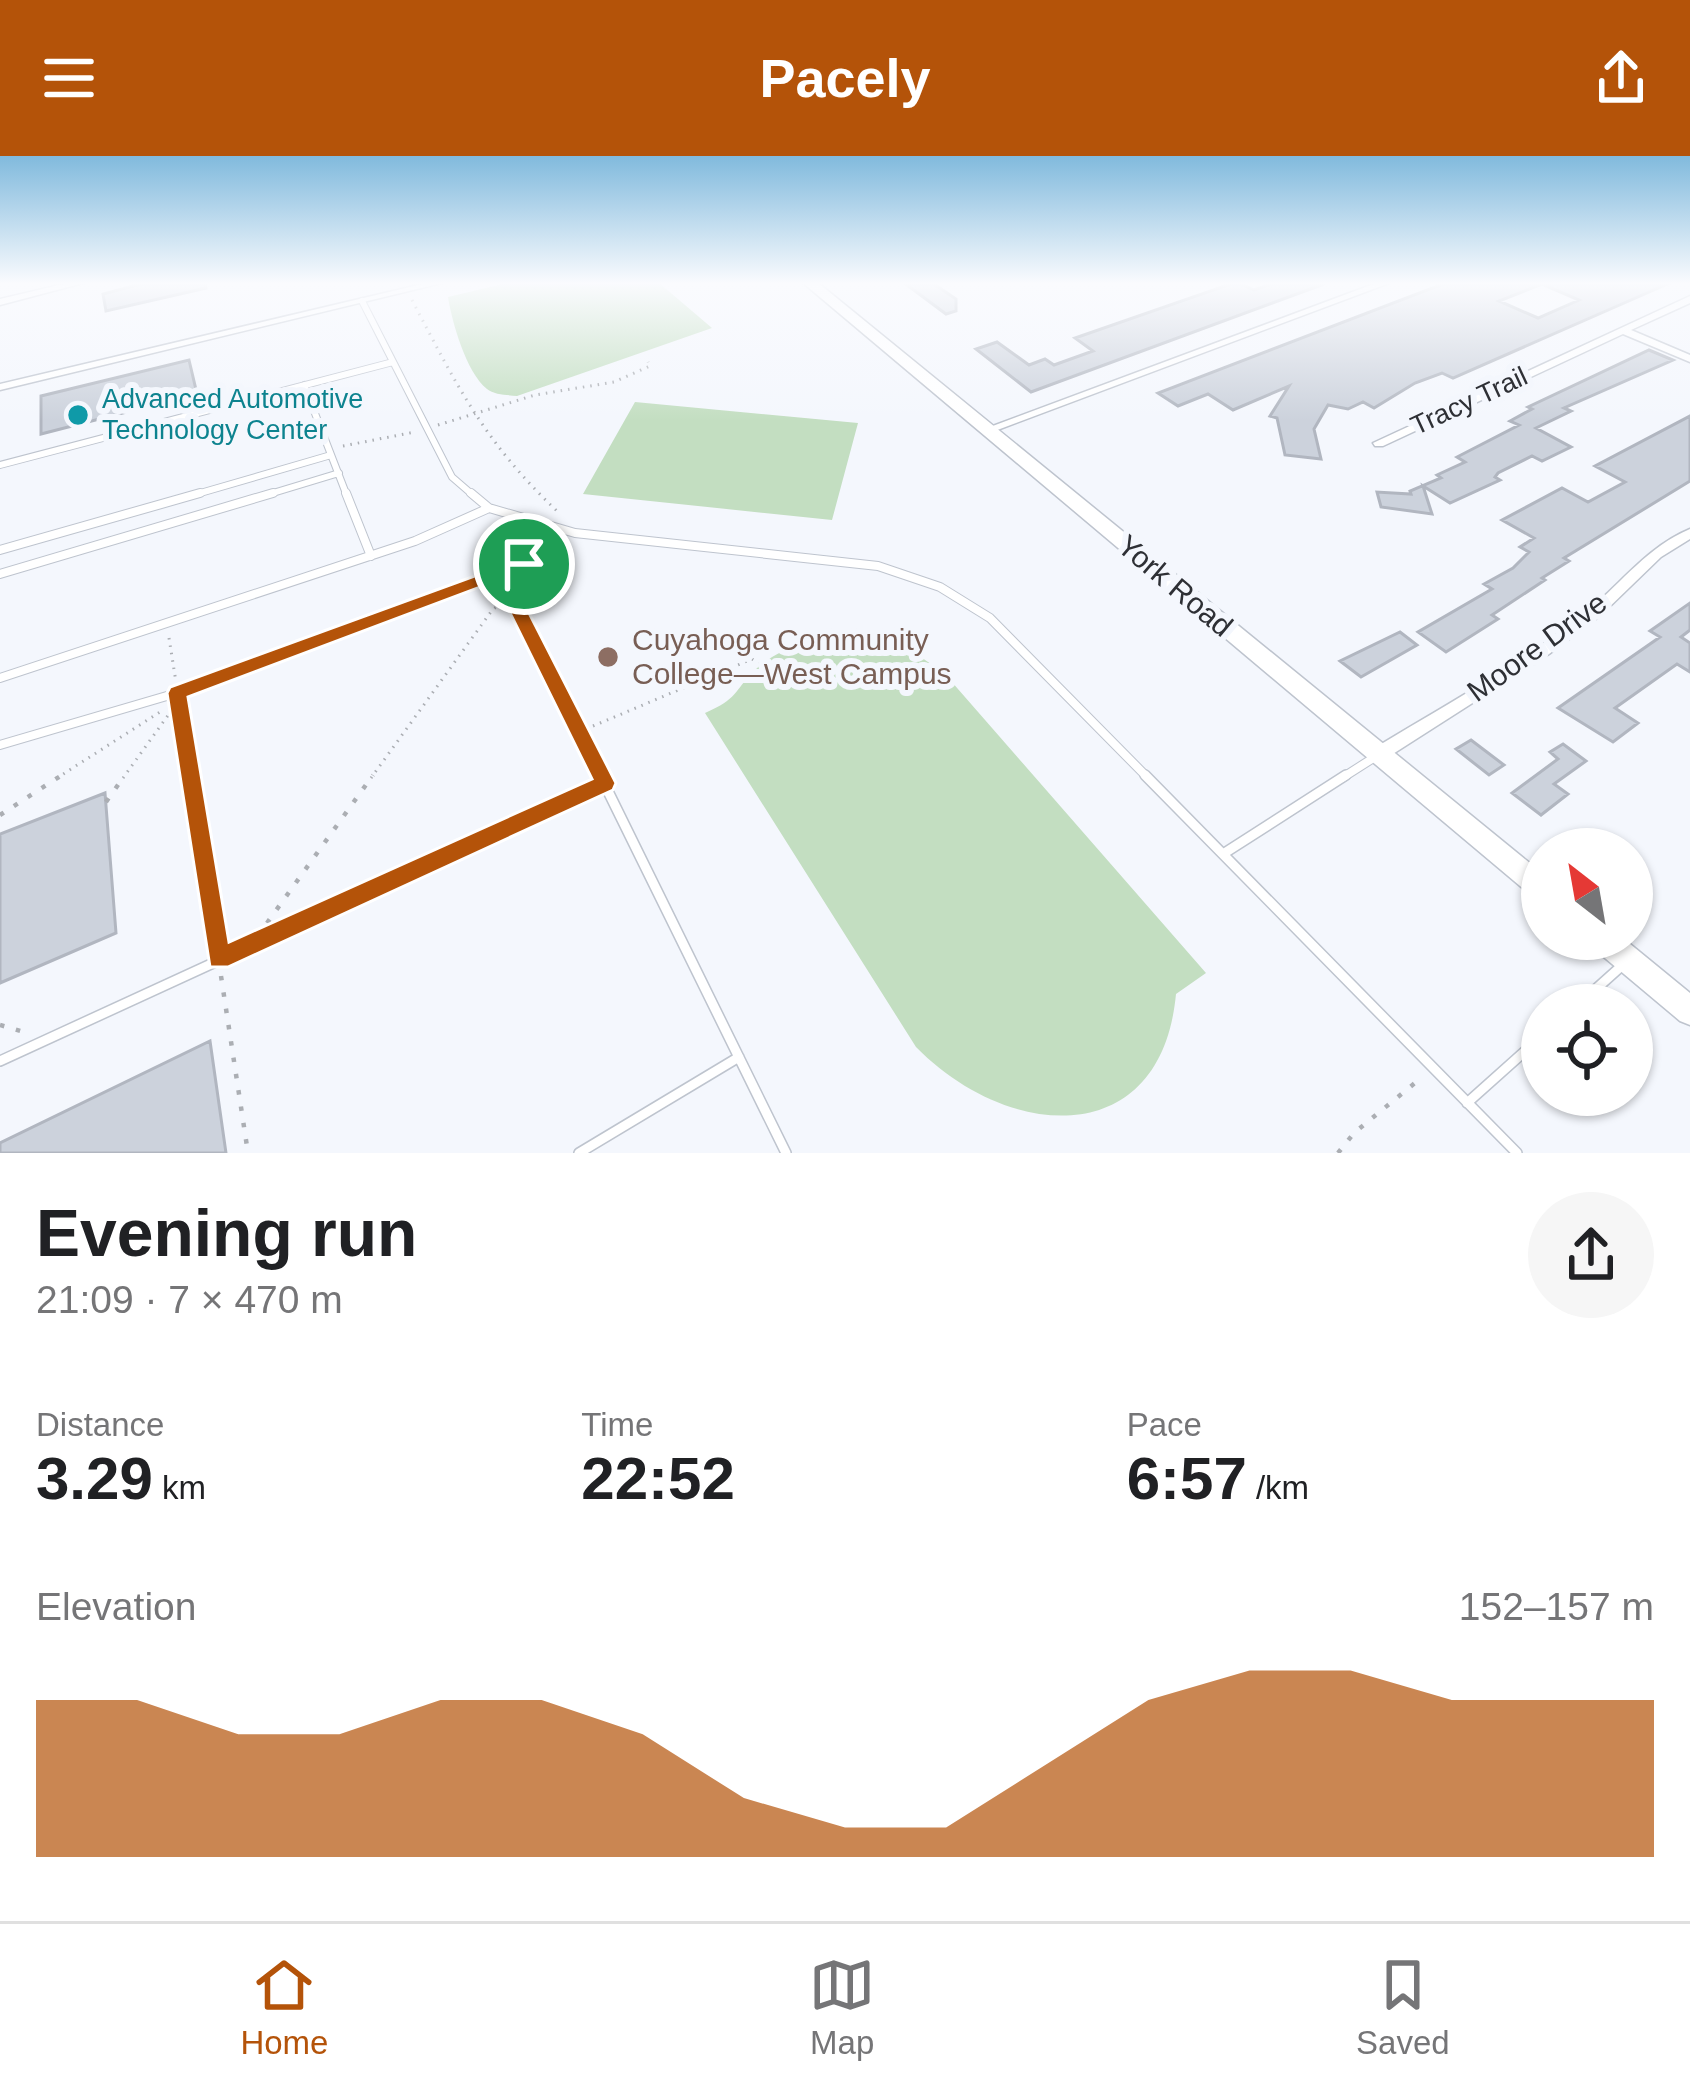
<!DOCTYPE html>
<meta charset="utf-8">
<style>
:root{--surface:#fff;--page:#f6f6f6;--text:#202124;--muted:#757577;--line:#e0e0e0;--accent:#b45309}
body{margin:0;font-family:Helvetica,sans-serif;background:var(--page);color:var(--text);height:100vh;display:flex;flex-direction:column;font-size:45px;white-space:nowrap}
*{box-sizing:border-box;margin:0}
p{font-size:39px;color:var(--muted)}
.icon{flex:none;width:66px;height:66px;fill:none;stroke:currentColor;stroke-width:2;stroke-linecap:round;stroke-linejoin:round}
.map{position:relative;height:997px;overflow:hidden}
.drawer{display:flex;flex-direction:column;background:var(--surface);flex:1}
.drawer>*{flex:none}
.needle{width:78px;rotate:329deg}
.fabs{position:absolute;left:1521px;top:672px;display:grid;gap:24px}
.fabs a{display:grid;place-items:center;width:132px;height:132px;border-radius:50%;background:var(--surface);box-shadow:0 3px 9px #0004;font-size:60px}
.pin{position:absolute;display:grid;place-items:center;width:102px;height:102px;color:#fff;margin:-51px;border:6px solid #fff;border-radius:50%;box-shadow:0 3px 12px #0007}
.round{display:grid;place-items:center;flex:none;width:126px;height:126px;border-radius:63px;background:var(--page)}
.overview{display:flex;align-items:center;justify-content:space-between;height:204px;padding:0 36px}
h1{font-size:66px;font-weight:700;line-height:90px}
.stats{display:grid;grid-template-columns:repeat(3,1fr);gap:18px;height:204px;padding:12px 36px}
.stats div{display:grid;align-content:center}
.stats b{font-size:60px;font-weight:700}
.stats small{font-size:33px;font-weight:400}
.stats p{font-size:33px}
.chart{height:336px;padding:24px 36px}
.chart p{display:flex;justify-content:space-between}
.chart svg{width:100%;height:216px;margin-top:12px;fill:var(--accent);opacity:.7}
header{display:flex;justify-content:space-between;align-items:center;height:156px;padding:0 36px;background:var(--accent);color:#fff;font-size:54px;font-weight:700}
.tabs{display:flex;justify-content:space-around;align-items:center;height:168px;border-top:3px solid var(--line);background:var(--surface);font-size:33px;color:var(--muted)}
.tabs a{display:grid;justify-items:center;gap:6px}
.tabs .current{color:var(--accent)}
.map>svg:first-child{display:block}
.green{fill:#c3dec1}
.building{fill:#ccd2dc;stroke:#b1b6c0;stroke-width:3;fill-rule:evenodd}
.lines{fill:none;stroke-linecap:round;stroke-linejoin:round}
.lane-far2-casing{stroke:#bec4ce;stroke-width:8}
.lane-far1-casing{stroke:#bec4ce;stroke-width:10}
.lane-casing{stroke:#bec4ce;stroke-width:12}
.street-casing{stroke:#bec4ce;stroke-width:3}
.secondary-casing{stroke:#bec4ce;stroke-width:3}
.path-far1{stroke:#abaeb3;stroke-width:3;stroke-dasharray:1.5 6;stroke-linecap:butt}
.path{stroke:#abaeb3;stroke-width:4.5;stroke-dasharray:4.5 12;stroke-linecap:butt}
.lane-far2{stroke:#fff;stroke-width:6}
.lane-far1{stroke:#fff;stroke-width:8}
.lane{stroke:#fff;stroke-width:9}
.street{fill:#fff;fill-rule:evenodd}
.secondary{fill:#fff;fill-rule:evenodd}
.route{fill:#b45309;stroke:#fff;stroke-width:3;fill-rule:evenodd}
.culture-dot{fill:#0f9aa8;stroke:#f4f7fd;stroke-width:4.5}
.education-dot{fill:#8d6e63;stroke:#f4f7fd;stroke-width:4.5}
.labels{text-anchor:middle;stroke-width:12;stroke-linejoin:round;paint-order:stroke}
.far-culture-label{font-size:27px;fill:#0d838f;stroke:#f4f7fd;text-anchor:start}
.far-street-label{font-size:27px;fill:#2e3035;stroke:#f4f7fd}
.street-label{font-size:30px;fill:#2e3035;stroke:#f4f7fd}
.education-label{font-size:30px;fill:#785e54;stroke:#f4f7fd;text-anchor:start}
</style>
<header><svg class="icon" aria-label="menu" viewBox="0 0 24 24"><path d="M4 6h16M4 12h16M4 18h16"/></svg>Pacely<svg class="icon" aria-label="share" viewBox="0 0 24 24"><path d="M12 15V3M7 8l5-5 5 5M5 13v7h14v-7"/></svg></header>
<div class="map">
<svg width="1690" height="997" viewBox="0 0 1690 997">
<rect width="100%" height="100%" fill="#f4f7fd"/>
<path class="green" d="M511 126H658L712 172 517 240C508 239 494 239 487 233 466 216 452 166 448 141Z
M635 246 858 267 832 364 583 338Z
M855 479 912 495 944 517 1206 817 1176 838C1161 997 1007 984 916 891L705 557C739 542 732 537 755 514 782 489 819 481 855 479Z"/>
<path class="building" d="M148 126H205L206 132 106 155 103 138Z
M903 126H931L956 143V155L946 158Z
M1236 126 1254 134 1277 126 1324 128 1031 236 976 193 997 186 1029 209 1045 203 1054 209 1093 195 1075 182Z
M1448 126H1672L1453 222 1442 217 1415 227 1374 252 1363 246 1348 253 1328 249 1314 273 1321 303 1285 299 1277 262 1270 260 1289 230 1233 254 1208 238 1178 250 1158 237ZM1542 128 1579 144 1538 162 1499 145Z
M1649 194 1673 204 1564 252 1571 255 1536 272 1571 291 1542 305 1532 300 1498 317 1495 321 1500 324 1450 347 1423 330 1432 358 1381 351 1377 336 1411 338 1410 335 1441 322 1437 319 1465 306 1457 301 1519 269 1510 265 1532 253 1528 251Z
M189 204 197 238 41 278V240Z
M1690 260V325L1564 402 1569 405 1542 422 1545 424 1492 459 1498 463 1446 496 1418 476 1492 433 1484 428 1513 412 1529 396 1520 391 1534 382 1502 364 1562 332 1588 346 1625 326 1595 310Z
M1690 447V474L1681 481 1690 487V516L1677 508 1615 552 1638 567 1613 586 1558 552 1660 481 1650 475Z
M1400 476 1417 489 1361 521 1340 505Z
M1471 584 1504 609 1489 619 1456 593Z
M1563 588 1586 605 1554 628 1568 638 1541 659 1512 637 1558 603 1550 596Z
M105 637 116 777 0 827V678Z
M210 885 226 997H0V987Z"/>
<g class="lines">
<defs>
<path id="lane-far2" d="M362 145 452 321 474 340
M304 229 347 340
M0 309 393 206
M190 340 331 299
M263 340 339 317"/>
<path id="lane-far1" d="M346 337 371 400
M471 337 489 352 575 377 878 410 940 431 990 462 1148 622
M550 371 523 412 518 447 601 622
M0 394 200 337
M0 418 273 337
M0 522 415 385 489 352
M0 589 177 537 524 408
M1342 622 1378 599"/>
<path id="lane" d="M600 619 786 997
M1145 619 1517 997
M1223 698 1346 619
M1578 849 1626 806
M0 905 605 627
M1467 947 1542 880
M579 997 739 901"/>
<path id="street" d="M72 126H87L0 149V143Z
M431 126H446L0 234V228Z
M1379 126H1392L992 276 988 278 982 274Z
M1690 140V147L1631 174 1690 199V206L1623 178 1383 290H1375L1373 287Z
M1690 373V383L1661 401 1600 460 1549 498 1385 603 1379 605 1373 603 1371 598 1373 593C1445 549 1525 506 1590 453 1623 425 1649 390 1690 373Z"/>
<path id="secondary" d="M802 126H817L1542 717V745L1533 741Z
M1590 783H1624L1690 837V869L1680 865 1593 792Z"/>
</defs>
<use href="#lane-far2" class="lane-far2-casing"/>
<use href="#lane-far1" class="lane-far1-casing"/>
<use href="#lane" class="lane-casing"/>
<use href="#street" class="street-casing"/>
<use href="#secondary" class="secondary-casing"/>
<path class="path-far1" d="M412 144C457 230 485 287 557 355
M438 269 535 239 614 226 650 210 648 206
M343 290 415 276
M169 482 176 526
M180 553 191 622
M593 570 752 503 762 508
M57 622 160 556
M123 622 174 551
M371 622 493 453 503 447"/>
<path class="path" d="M190 619 216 787
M106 646 125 619
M0 659 62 619
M267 767 373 619
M221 820 248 997
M0 869 27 877
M1338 997 1354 977 1421 922"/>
<use href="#lane-far2" class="lane-far2"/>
<use href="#lane-far1" class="lane-far1"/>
<use href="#lane" class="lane"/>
<use href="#street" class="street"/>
<use href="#secondary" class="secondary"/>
</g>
<linearGradient id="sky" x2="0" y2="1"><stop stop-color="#81badd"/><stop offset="0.48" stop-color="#fafbfe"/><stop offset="1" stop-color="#fafbfe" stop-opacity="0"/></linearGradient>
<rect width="1690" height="265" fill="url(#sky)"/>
<path class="route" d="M524 402 533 408 523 439 530 459 616 627 613 634 228 811H210L167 537 170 531ZM512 419 505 439 511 459 592 623 229 786 188 541Z"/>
<circle class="culture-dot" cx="78" cy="259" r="12"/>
<circle class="education-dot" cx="608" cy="501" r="12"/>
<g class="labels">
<g class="far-culture-label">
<text x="102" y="252">Advanced Automotive<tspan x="102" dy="31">Technology Center</tspan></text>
</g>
<g class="far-street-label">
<text transform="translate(1469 245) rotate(-25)" y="9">Tracy Trail</text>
</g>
<g class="street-label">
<text transform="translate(1175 430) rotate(40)" y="10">York Road</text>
<text transform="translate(1537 491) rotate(-36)" y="10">Moore Drive</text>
</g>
<g class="education-label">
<text x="632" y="494">Cuyahoga Community<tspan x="632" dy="34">College—West Campus</tspan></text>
</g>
</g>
</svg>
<div class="fabs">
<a><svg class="needle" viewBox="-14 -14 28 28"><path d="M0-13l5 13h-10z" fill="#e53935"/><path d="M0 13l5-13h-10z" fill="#757577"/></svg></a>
<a><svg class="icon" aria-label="locate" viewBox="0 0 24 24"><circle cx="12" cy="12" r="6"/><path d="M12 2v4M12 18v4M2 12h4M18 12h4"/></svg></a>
</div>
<div class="pin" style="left:524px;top:408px;background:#1e9e55"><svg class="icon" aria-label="arrive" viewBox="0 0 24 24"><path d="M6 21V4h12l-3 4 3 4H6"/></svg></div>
</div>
<section class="drawer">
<div class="overview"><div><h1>Evening run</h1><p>21:09 · 7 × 470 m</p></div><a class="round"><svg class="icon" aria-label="share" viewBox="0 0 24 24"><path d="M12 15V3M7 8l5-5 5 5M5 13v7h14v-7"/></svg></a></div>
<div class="stats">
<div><p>Distance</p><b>3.29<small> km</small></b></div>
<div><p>Time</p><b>22:52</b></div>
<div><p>Pace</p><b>6:57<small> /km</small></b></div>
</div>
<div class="chart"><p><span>Elevation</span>152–157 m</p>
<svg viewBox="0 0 160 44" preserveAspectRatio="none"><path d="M0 44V12L10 12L20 19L30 19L40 12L50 12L60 19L70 32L80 38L90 38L100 25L110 12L120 6L130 6L140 12L150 12L160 12V44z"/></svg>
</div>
</section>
<nav class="tabs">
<a class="current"><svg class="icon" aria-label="home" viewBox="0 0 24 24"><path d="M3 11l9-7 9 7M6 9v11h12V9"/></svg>Home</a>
<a><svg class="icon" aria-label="map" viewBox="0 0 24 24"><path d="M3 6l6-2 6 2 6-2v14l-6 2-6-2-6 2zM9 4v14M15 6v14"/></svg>Map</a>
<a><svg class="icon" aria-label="saved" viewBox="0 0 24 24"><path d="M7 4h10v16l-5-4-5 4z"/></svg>Saved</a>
</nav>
